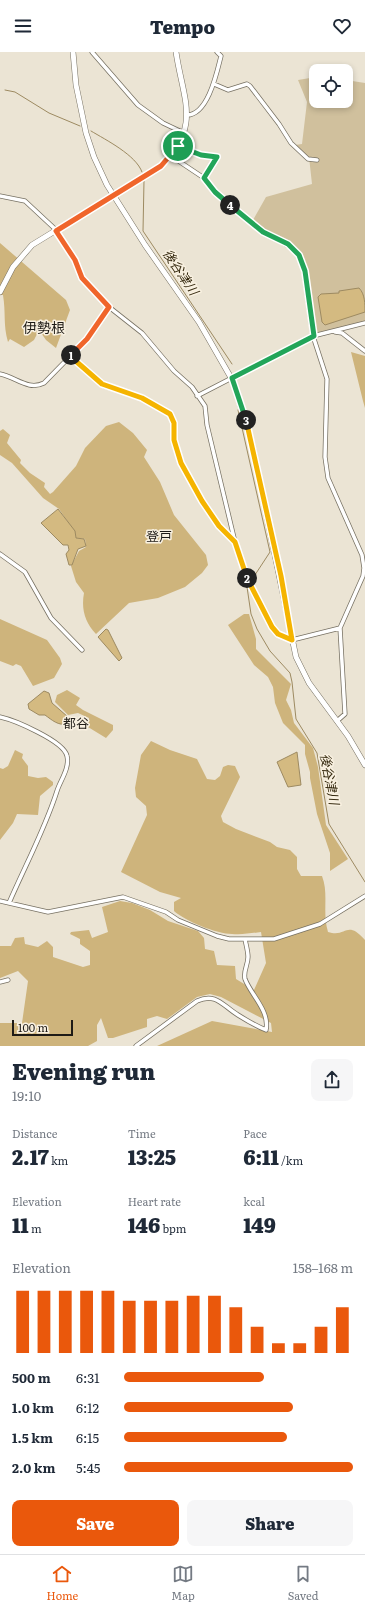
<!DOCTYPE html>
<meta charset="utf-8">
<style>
:root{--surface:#fff;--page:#f6f6f7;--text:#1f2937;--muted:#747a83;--line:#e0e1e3;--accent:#ea580c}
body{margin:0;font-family:Literata,"Noto Sans JP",serif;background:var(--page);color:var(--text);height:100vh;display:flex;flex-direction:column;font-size:15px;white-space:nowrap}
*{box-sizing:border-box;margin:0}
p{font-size:13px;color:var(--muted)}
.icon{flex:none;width:22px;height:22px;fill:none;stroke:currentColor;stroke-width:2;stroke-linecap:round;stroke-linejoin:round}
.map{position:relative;height:994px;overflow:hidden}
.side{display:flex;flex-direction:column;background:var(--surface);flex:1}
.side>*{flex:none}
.tools{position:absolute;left:309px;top:12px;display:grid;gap:8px}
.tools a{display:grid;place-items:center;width:44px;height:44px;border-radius:8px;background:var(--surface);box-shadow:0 2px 6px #0003;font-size:20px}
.scale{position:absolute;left:12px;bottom:10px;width:61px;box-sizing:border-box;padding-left:4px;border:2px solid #1e1b16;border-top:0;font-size:11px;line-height:14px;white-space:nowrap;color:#1e1b16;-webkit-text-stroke:3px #f9f1e1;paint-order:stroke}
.pin{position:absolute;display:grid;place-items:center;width:34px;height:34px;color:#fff;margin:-17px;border:2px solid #fff;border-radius:50%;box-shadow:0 1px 4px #0007}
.km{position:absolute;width:20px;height:20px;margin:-10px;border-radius:50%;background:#222;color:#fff;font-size:11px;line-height:20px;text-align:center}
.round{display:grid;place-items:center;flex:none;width:42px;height:42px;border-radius:8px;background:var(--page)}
.overview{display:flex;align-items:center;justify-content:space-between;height:68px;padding:0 12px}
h1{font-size:22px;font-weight:800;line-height:30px}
.figures{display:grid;grid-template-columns:repeat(3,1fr);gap:6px;height:68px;padding:4px 12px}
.figures div{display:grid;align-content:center}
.figures b{font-size:20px;font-weight:800}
.figures small{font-size:11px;font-weight:400}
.figures p{font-size:11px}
.chart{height:112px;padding:8px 12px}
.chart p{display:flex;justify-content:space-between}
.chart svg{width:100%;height:72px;margin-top:4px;stroke:var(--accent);stroke-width:6}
.primary-button{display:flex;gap:8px;margin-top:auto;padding:8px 12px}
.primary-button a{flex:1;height:46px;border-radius:8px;background:var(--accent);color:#fff;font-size:16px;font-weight:800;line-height:46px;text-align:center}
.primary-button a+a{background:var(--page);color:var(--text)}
ul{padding:0 12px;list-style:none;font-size:13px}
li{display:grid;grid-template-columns:64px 48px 1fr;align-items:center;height:30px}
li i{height:10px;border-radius:5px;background:var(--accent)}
header{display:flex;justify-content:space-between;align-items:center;height:52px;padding:0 12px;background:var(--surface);font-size:18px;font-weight:800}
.tabs{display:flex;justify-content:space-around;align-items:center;height:56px;border-top:1px solid var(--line);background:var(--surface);font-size:11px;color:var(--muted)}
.tabs a{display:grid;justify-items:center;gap:2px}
.tabs .on{color:var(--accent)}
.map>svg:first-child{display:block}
.green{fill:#d0c09d}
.forest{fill:#ceb47c}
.water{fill:#d4ba81;stroke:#9d8a61}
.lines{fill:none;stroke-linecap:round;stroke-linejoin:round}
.stream{stroke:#9d8a61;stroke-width:1}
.street-casing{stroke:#777163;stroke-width:5}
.secondary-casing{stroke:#777163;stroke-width:6}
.street{stroke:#fff;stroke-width:3.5}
.secondary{stroke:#fff;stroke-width:5}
.split-1-casing{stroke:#fff;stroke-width:8}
.split-2-casing{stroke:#fff;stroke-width:8}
.split-3-casing{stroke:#fff;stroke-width:8}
.split-4-casing{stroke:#fff;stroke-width:8}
.split-5-casing{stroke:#fff;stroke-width:8}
.split-1{stroke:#f0652b;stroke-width:5}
.split-2{stroke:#f5b400;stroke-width:5}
.split-3{stroke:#f5b400;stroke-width:5}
.split-4{stroke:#22a559;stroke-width:5}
.split-5{stroke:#22a559;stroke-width:5}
.labels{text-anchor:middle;stroke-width:3;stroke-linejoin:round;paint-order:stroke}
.water-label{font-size:13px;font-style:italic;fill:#372b11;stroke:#f9f1e1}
.neighbourhood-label{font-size:13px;fill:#1e1b16;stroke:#f9f1e1}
.quarter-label{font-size:14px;fill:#1e1b16;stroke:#f9f1e1}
</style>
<header><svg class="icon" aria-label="menu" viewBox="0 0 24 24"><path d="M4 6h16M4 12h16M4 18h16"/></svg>Tempo<svg class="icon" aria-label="heart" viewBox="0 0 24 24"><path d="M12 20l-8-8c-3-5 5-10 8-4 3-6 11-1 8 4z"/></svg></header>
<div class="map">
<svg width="365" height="994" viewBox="0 0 365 994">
<rect width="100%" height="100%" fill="#ebe4d4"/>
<path class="green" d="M316 25V49H346V28L365 31V270L315 281 309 229 304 206 295 194 264 178 253 168 266 145 312 132 309 105 295 93 302 92 307 50 298 28Z"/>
<path class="forest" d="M0 191 66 248 70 258 56 296 46 288 39 278 34 288 24 295 10 287 8 290C3 273 6 261 3 243H0Z
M351 300 365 304V356L363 349Z
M119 370 133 381 147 398 144 405 160 430 174 463 206 503 208 513 202 521 185 535 158 546 129 551 96 582C85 570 81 557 84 541L76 530 71 514 79 499 86 495 85 487 76 486 74 479 59 457 43 446 12 411 0 403V379L3 377 10 383 7 391 21 408 20 411 30 421 45 431 44 435 50 442 53 440 76 414 85 396 106 374Z
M244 562H249L256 587V597L291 632 286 648 291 658 294 671 313 696 318 715 326 773 348 807 330 819V801L317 762 310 726V720L305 702V693L283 671 275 651 273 635 268 625 254 613 228 573Z
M0 567 47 588 60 606 62 612 54 626 33 634 21 614 16 612 13 614 0 609Z
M67 638 80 646 76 653 83 658 113 673V678L106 686 88 675 89 666 78 661 68 663 55 650 57 643Z
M151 689 170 698 197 707 207 727 215 728 220 724 223 715 228 713 235 714 240 725 221 764 223 770 236 777 270 790 277 795 290 798 297 805V817L301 824H322C329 842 322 860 328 880 347 886 346 867 365 888V994H157L212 969 272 980 271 971 221 945 210 942 197 945 167 967 157 964 147 967V975L113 986H108L101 966 97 973V989L88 994H0V971H22L28 929 18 919 0 926V894H11L15 886 24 885 25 892 38 895 47 889 53 895V905L83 915 90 913V899L80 892V887L70 882 71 880 89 878 92 886 108 880 102 855 120 849 132 851 150 858 168 869 198 879 204 886 205 897 214 899 217 913 235 914 236 927 254 938 266 911 261 880C252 881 242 883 232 882 217 882 185 869 174 859V850L181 846 160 840 121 820 147 763 146 754 136 745 135 736 141 703Z
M15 698 23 702 22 706 28 714V724L38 726 46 725 53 730V733L40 744 38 763 17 762 13 771 0 788V716L3 717 8 714Z"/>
<path class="water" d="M359 236C365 242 365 252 365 260L325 273 322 270 318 245 321 242 339 241V239Z
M58 457 75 479 76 486 84 487 86 494 78 497 72 513H69L66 502 69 498 68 493H63L41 471Z
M106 577 108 578 122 606 119 609 98 585Z
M44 639 49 641 52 651 68 665V672C58 674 52 668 45 663H39L29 657 28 652Z
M297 700 301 733 288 735 277 710Z"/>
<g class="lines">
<path class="stream" d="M5 38 15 40 49 61 80 74
M91 79C106 88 136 103 142 120
M144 129 143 179 232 312
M238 358 270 500 251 529
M249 532 247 535 251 562 257 577 270 599 290 621 292 630 296 667 317 701 329 772 365 830"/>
<defs>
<path id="street" d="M92 0 138 53 163 71 184 81
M214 32 228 38 247 32 250 34 279 72 291 91 308 107 317 108
M187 63C208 63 217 20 221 4L217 0
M178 94 201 103 217 105 204 126
M171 104 204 126 215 140 253 173 294 197 303 211 313 284 327 327 325 405 328 426 362 503 364 516 363 524 340 576 345 662 337 669
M0 144 25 149 54 176 75 208 82 226 90 236 109 255 142 281 174 319 192 335 205 354 207 373 235 490 244 520 272 575 278 582 292 588 340 576
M335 280 342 281 365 299
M70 304 102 333 142 346 170 362 174 371V388L181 411 202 449 219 474 235 490
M0 322C16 325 28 339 44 331L87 287 109 255
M197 344 313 284 365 271
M0 502 25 520 51 566 82 598
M0 665C14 668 64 689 67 704 70 716 60 729 57 739 45 777 25 814 9 851
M0 849 48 860 123 845 166 860 178 868 217 884 229 887H274L320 872 365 844
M0 930 8 928
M136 994 197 949C216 940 223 954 238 963 246 968 256 974 266 978 270 959 251 943 245 927 243 919 248 913 248 905 248 899 246 893 245 887"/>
<path id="secondary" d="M73 0 76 33 86 81 94 105 107 133 145 193 199 270 234 331 253 397 296 605 309 631 348 684 365 713
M0 240 13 215 32 193 161 114C202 74 183 48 176 0"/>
</defs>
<use href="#street" class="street-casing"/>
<use href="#secondary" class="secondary-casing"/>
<use href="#street" class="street"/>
<use href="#secondary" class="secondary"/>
</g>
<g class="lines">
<defs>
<path id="split-1" d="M71 303 87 287 109 255 82 226 75 208 56 179 161 114 178 94"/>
<path id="split-2" d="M71 303 70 304 102 332 142 346 170 362 174 371V388L181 411 202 449 219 474 235 490 247 526"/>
<path id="split-3" d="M246 368 281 524 292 588 278 582 272 575 247 526"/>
<path id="split-4" d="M230 153 263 180 288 192 299 203 305 219 314 284 232 326 246 368"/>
<path id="split-5" d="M178 94 201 103 217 105 204 126 215 140 230 153"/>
</defs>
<use href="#split-1" class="split-1-casing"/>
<use href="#split-2" class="split-2-casing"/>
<use href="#split-3" class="split-3-casing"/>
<use href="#split-4" class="split-4-casing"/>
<use href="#split-5" class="split-5-casing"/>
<use href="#split-1" class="split-1"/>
<use href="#split-2" class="split-2"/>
<use href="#split-3" class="split-3"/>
<use href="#split-4" class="split-4"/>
<use href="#split-5" class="split-5"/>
</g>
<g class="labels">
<g class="water-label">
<text transform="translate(181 220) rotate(56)" y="5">後谷津川</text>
<text transform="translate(330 727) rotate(79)" y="5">後谷津川</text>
</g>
<g class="neighbourhood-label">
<text x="159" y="489">登戸</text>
<text x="76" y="676">都谷</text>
</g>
<g class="quarter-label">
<text x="44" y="281">伊勢根</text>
</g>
</g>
</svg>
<div class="tools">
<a><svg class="icon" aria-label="locate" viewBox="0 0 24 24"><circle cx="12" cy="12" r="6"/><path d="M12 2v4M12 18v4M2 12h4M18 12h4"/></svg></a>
</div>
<div class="scale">100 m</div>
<div class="pin" style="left:178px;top:94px;background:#1e9e55"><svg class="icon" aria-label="arrive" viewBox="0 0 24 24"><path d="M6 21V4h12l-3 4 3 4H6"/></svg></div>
<b class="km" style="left:71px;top:303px">1</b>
<b class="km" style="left:247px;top:526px">2</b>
<b class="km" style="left:246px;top:368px">3</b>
<b class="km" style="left:230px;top:153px">4</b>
</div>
<section class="side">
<div class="overview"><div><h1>Evening run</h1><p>19:10</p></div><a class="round"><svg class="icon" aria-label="share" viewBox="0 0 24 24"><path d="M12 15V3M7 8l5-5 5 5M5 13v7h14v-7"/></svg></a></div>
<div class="figures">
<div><p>Distance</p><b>2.17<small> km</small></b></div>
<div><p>Time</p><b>13:25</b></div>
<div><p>Pace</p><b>6:11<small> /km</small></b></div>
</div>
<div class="figures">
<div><p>Elevation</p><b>11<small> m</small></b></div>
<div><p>Heart rate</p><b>146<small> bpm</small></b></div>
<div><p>kcal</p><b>149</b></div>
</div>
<div class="chart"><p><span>Elevation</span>158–168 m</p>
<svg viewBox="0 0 160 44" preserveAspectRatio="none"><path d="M5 44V6M15 44V6M25 44V6M35 44V6M45 44V6M55 44V12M65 44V12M75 44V12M85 44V9M95 44V9M105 44V16M115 44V28M125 44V38M135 44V38M145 44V28M155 44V16"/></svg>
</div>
<ul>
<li><b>500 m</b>6:31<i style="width:61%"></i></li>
<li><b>1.0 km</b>6:12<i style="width:74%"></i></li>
<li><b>1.5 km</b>6:15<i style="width:71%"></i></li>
<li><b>2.0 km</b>5:45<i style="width:100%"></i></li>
</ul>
<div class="primary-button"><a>Save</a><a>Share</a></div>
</section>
<nav class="tabs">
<a class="on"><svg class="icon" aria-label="home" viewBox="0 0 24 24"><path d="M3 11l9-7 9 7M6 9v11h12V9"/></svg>Home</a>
<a><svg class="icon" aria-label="map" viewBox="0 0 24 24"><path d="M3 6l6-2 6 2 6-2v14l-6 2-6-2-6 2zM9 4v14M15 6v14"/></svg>Map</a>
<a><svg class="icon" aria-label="saved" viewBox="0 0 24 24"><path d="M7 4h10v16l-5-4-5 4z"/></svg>Saved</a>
</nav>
